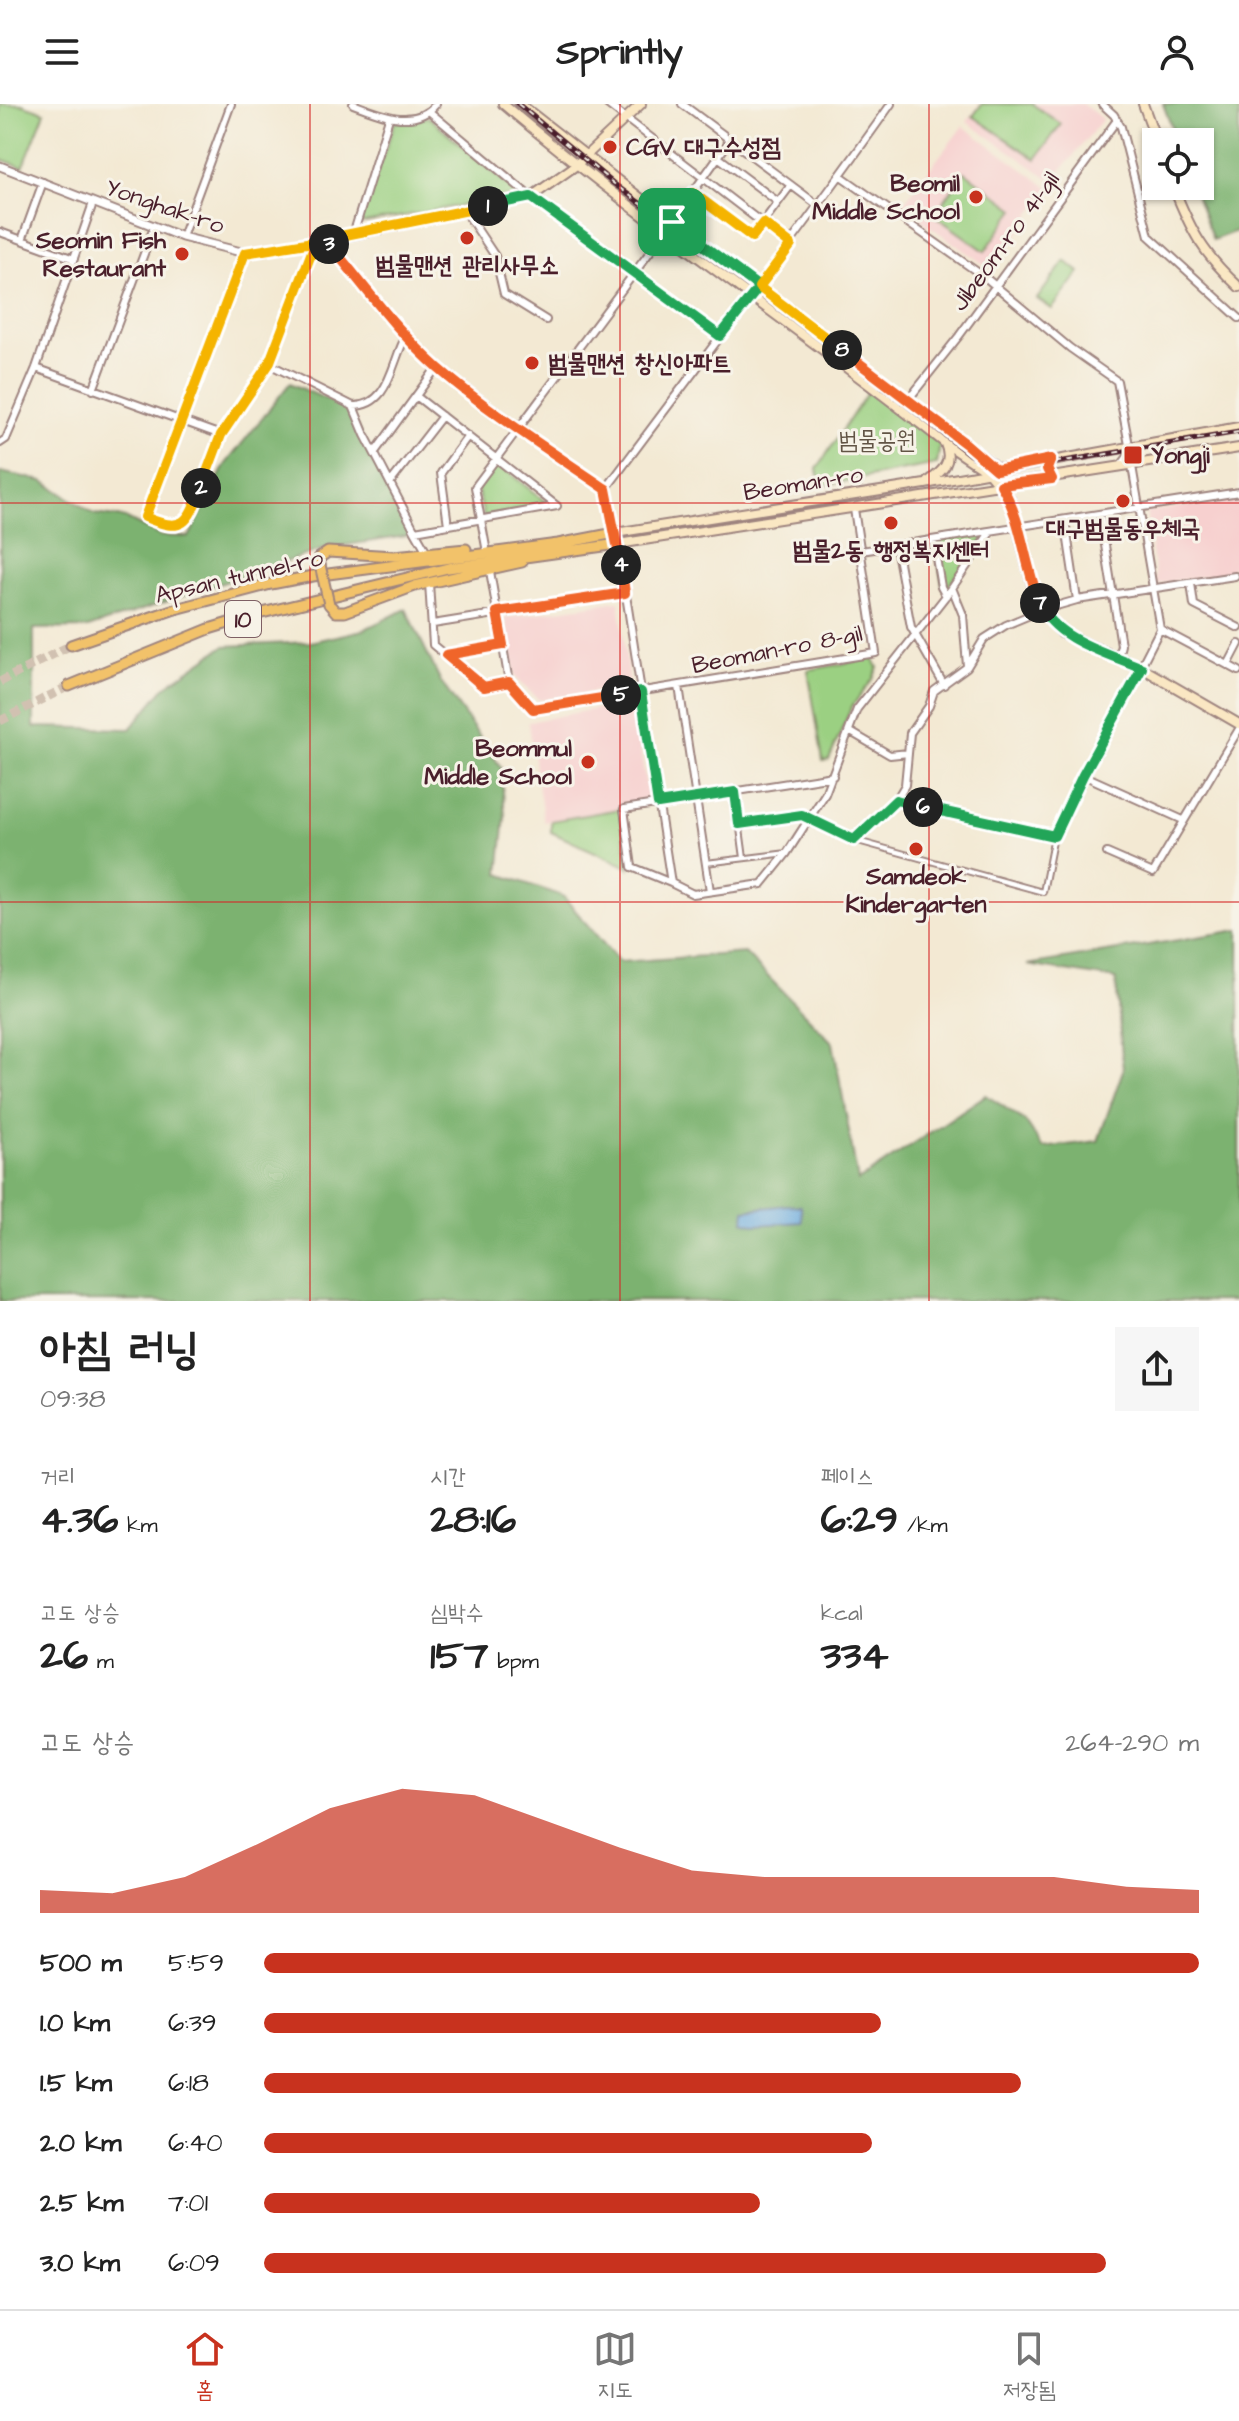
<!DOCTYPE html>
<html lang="ko">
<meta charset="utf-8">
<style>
:root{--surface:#fff;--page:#f6f6f6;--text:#222;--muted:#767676;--line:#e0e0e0;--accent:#c8321e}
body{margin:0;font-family:"Architects Daughter","Poor Story",sans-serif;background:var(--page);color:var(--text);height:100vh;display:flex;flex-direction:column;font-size:30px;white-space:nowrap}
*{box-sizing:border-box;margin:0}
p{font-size:26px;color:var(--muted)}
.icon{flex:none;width:44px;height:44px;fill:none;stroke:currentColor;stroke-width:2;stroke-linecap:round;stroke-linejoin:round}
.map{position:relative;height:1197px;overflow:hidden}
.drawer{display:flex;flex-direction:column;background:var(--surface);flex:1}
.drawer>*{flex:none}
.controls{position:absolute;left:1142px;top:24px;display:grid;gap:16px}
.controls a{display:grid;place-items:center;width:72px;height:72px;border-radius:0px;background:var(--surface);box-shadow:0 2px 6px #0004;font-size:40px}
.pin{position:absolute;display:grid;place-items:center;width:68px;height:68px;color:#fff;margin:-34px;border-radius:16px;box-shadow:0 4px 12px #0006}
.km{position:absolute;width:40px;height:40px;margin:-20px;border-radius:50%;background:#222;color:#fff;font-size:22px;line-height:40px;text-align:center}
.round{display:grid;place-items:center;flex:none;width:84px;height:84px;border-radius:0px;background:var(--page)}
.head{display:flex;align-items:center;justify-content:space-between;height:136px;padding:0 40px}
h1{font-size:44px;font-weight:700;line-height:60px}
.stats{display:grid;grid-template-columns:repeat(3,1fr);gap:12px;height:136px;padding:8px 40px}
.stats div{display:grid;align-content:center}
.stats b{font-size:40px;font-weight:700}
.stats small{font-size:22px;font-weight:400}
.stats p{font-size:22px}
.chart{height:224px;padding:16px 40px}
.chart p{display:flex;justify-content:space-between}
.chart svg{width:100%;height:144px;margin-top:8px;fill:var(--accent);opacity:.7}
ul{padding:0 40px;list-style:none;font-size:26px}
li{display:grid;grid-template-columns:128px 96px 1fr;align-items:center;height:60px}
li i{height:20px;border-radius:10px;background:var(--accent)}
header{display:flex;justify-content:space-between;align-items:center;height:104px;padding:0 40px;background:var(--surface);font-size:36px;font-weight:700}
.tabs{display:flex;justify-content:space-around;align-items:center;height:112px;border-top:2px solid var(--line);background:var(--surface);font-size:22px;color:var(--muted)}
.tabs a{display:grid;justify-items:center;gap:4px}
.tabs .selected{color:var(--accent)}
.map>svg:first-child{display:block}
.built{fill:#f7d0cf}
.green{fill:#9bd082;stroke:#727856;stroke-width:2}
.forest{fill:#7cb270;stroke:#63684e;stroke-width:2}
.water{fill:#6babde;stroke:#5a6584;stroke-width:2}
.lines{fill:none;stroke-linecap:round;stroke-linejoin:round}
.trunk-tunnel{stroke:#d1c1b1;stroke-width:9;stroke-dasharray:9 4.5;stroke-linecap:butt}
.pedestrian-casing{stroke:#9e847f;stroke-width:8}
.minor-casing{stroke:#9e847f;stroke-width:10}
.tertiary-casing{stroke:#9e847f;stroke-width:11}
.secondary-casing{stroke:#9e847f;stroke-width:12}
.trunk-casing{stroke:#9e847f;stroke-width:13}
.pedestrian{stroke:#fff;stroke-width:4}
.minor{stroke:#fff;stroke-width:6}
.tertiary{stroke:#fff;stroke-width:7}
.secondary{stroke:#fae7c3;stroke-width:8}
.trunk{stroke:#f2c26a;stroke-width:9}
.rail-casing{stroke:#4a1f2b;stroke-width:5}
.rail{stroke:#f7f3e8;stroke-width:2;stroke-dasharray:6;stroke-linecap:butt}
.trunk-bridge-casing{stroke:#9e847f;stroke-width:13;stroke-linecap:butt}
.trunk-bridge{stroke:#f2c26a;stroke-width:9}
.split-1-casing{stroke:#fff;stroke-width:16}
.split-2-casing{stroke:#fff;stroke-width:16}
.split-3-casing{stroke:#fff;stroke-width:16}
.split-4-casing{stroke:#fff;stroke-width:16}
.split-5-casing{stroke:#fff;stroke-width:16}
.split-6-casing{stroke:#fff;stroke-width:16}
.split-7-casing{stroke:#fff;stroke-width:16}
.split-8-casing{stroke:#fff;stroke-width:16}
.split-9-casing{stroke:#fff;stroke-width:16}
.split-1{stroke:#22a559;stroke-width:10}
.split-2{stroke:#f5b400;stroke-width:10}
.split-3{stroke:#f5b400;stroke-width:10}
.split-4{stroke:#f0652b;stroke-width:10}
.split-5{stroke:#f0652b;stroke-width:10}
.split-6{stroke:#22a559;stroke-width:10}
.split-7{stroke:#22a559;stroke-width:10}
.split-8{stroke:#f0652b;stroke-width:10}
.split-9{stroke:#f5b400;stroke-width:10}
.grid{fill:none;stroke:#d62828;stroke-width:2;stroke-opacity:0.55}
.poi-dot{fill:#c8321e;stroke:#f7f3e8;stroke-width:3}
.labels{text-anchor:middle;stroke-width:6;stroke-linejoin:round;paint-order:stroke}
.shield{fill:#f7f3e8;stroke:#7e5f64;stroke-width:2}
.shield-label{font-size:22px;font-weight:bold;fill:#4a1f2b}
.poi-label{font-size:24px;font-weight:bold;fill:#4a1f2b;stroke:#f7f3e8}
.street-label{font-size:24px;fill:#4a1f2b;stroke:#f7f3e8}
.park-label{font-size:24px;fill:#625445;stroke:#f7f3e8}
</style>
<header><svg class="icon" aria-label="menu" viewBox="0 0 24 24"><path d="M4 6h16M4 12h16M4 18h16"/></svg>Sprintly<svg class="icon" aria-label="person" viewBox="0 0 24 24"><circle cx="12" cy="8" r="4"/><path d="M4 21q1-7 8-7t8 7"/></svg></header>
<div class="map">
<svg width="1239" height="1197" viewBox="0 0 1239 1197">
<rect width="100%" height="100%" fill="#f7f3e8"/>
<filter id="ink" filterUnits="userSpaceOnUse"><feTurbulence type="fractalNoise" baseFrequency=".0125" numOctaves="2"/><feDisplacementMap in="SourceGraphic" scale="16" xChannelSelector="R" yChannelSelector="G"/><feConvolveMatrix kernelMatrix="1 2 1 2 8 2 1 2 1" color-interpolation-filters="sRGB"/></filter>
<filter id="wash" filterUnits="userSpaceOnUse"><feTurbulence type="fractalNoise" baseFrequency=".006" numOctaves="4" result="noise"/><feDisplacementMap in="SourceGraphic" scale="32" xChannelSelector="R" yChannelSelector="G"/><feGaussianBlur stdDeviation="1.8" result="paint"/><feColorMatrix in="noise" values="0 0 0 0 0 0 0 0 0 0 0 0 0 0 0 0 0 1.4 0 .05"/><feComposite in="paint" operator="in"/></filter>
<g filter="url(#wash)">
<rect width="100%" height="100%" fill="#f3e9d3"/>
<path class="built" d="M980 0H1082L1103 15 1053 77 967 18Z
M963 22 1049 84 992 166 901 102Z
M1239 394V453L1229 468 1157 480 1146 408Z
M619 497 630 582 539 596 515 573 505 514Z
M632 598 649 698 544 718 528 618Z"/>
<path class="green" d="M0 0H21L45 8 23 63 0 55Z
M982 0H1032L1061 20 1036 55 973 12Z
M429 13 519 91 359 120 395 18Z
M965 68 1015 105 985 147 934 111Z
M1065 157 1080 168 1052 205 1037 195Z
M869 286 940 340 937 360 821 382 817 365Z
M497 359 547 399 548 401 484 413 477 384Z
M988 429 946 485 943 484 935 438Z
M873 554 878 563 873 575 851 604 829 656 823 657 808 566Z
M620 705 630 764 551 728V717Z"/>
<path class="forest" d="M1163 0H1239V126L1213 136 1193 82H1200V38H1177Z
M290 279 348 305 413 431 327 444 88 524 34 525V623L130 625 166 582 224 542 310 538 363 526 406 505 441 578 501 663 505 713 499 770 563 792 619 858 745 849 833 939 858 1077 986 991 1025 1017 1043 1044 1098 1037 1123 966 1116 875 1027 861 1239 826V1197H0V368L43 377 94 410 125 414 160 432 189 433 225 361Z"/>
<path class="water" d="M787 1101 801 1102 802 1118 756 1121 744 1117 745 1106Z"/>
</g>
<g filter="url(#ink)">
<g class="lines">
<path class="trunk-tunnel" d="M0 578 71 541
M0 617 69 582"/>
<defs>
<path id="pedestrian" d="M735 688 744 754
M739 720 802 711 854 736 1043 788 1054 732
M706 759 787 749"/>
<path id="minor" d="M353 0C380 10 414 26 436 0
M607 0 791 141
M682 0 819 102
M1102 0 1114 11 1121 23 1149 132 1239 214
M430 8 531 93 720 232
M718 53 778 98
M841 72 986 174 1070 244 1117 277 1129 341V351L1122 360
M693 89 752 133 791 81
M465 107 495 152 504 190 546 216
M672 118 730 36
M0 128 74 155
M353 131 389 14
M182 133 231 0
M22 136 43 78
M245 149 145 413C162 421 174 426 189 414L221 331 269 260 316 137
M269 260 353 302 365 331 415 427
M36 264 221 331
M93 286 154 123
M416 292 557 402
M908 296 959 232 1117 16
M353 302C390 302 391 259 406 232
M0 339 6 335 36 264 93 99
M375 348 437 263
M1132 362 1160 525 1239 567
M390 379 442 312
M606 385C701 257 799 131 891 0
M854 405 876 549
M1100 410 1121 541 1118 553
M1065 416 1077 496
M448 421 441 369 468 332
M933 436 941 483 946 492
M618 440 671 779 693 790 762 780 787 749 825 690 857 605 952 484 991 427
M896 442 911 523 944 581
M486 443 475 383 664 129
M861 447 1239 388
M427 448 415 427 557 402
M490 467 509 578 533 605 876 549
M429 479 433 541 484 583 509 578
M1191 479 1194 501 1239 524
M952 484 963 511 967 562
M433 520 625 489
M446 551 503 541
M1228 561 1239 540
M679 582 710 787
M849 627 890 651 908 649
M1083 671 1183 716
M896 696 1054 732 1160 525
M854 736 896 696 905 681 910 629 929 602 934 587 967 563 984 535 1006 521 1042 506 1077 496 1235 472
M1107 749 1153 769 1239 625
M671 779 632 763 624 705 833 672"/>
<path id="tertiary" d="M0 62 182 133 245 149 353 131 531 93
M325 136 406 232 437 263 518 325 606 385 618 440"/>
<path id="secondary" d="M503 0C645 120 799 224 945 339L988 368 1010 395 1032 481 1042 506 1062 529 1142 564 1239 620
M520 0 639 93 966 340 992 360 997 368
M1143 0 1157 38
M1173 82C1191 127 1203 150 1239 183
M531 93 575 62 641 0
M929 377C943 367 953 358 945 340
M615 429 925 380 1239 323
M618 440 1239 344"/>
<path id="trunk" d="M320 461 319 454 328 448 394 452 466 445
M329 500 336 508H345L415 482 522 458
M71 541 172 506 271 480 313 472 558 440 615 429
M69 582 209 525 258 510 448 464 618 440"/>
</defs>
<use href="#pedestrian" class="pedestrian-casing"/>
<use href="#minor" class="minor-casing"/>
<use href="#tertiary" class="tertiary-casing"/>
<use href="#secondary" class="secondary-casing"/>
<use href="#trunk" class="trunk-casing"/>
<use href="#pedestrian" class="pedestrian"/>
<use href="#minor" class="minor"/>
<use href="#tertiary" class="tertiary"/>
<use href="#secondary" class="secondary"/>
<use href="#trunk" class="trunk"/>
<defs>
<path id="rail" d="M518 0 613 79 818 231 970 351 985 358 1022 364 1239 328"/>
</defs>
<use href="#rail" class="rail-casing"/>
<use href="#rail" class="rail"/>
<defs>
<path id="trunk-bridge" d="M320 461 329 500"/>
</defs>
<use href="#trunk-bridge" class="trunk-bridge-casing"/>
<use href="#trunk-bridge" class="trunk-bridge"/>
</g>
</g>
<g class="lines" filter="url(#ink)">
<defs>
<path id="split-1" d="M488 102 531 93 720 232 759 183 672 118"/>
<path id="split-2" d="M201 384 221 331 269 260 316 137 488 102"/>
<path id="split-3" d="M201 384C188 419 184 430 145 413L245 149 325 136 329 140"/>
<path id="split-4" d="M329 140C364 181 397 228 438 264 490 309 549 346 606 385L621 461"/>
<path id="split-5" d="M621 591 533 605 509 578 484 583 446 551 503 541 497 508 625 489 621 461"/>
<path id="split-6" d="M621 591 641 588 658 700 735 688 739 720 802 711 854 736 896 696 923 703"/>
<path id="split-7" d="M923 703 1054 732 1083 671 1142 564C1108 549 1054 536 1040 499"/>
<path id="split-8" d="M842 246 966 340 996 366 1051 355 1047 365 1052 375 1001 381C1023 417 1024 461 1040 499"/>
<path id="split-9" d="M672 118 693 89 752 133 763 119 791 141 759 183 842 246"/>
</defs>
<use href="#split-1" class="split-1-casing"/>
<use href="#split-2" class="split-2-casing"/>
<use href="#split-3" class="split-3-casing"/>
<use href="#split-4" class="split-4-casing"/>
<use href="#split-5" class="split-5-casing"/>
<use href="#split-6" class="split-6-casing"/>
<use href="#split-7" class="split-7-casing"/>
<use href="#split-8" class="split-8-casing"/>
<use href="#split-9" class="split-9-casing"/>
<use href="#split-1" class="split-1"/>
<use href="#split-2" class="split-2"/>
<use href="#split-3" class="split-3"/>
<use href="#split-4" class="split-4"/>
<use href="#split-5" class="split-5"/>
<use href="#split-6" class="split-6"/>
<use href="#split-7" class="split-7"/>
<use href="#split-8" class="split-8"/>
<use href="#split-9" class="split-9"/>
</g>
<path class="grid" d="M310 0V1197M620 0V1197M929 0V1197M0 399H1239M0 798H1239"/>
<g class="poi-dot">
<circle cx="610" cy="43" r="8"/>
<circle cx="976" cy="93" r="8"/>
<circle cx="467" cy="134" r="8"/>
<circle cx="182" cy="150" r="8"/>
<circle cx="532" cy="259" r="8"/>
<rect x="1123" y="341" width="20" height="20" rx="4"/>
<circle cx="1123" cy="397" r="8"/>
<circle cx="891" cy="419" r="8"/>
<circle cx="588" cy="658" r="8"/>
<circle cx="916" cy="745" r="8"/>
</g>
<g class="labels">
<rect class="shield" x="225" y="497" width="36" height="36" rx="6"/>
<g class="shield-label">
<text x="243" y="523">10</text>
</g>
<g class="poi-label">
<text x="626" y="51" text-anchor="start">CGV 대구수성점</text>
<text x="960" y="87" text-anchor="end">Beomil<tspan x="960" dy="28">Middle School</tspan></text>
<text x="166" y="144" text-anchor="end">Seomin Fish<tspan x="166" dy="28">Restaurant</tspan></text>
<text x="467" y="169">범물맨션 관리사무소</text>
<text x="548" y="267" text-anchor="start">범물맨션 창신아파트</text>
<text x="1151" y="359" text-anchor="start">Yongji</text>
<text x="1123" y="432">대구범물동우체국</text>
<text x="891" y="454">범물2동 행정복지센터</text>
<text x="572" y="652" text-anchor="end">Beommul<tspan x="572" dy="28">Middle School</tspan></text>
<text x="916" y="780">Samdeok<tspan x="916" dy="28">Kindergarten</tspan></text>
</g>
<g class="street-label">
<text transform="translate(165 102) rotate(19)" y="8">Yonghak-ro</text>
<text transform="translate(1005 137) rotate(-54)" y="8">Jibeom-ro 41-gil</text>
<text transform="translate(803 379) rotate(-9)" y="8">Beoman-ro</text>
<text transform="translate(239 472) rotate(-13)" y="8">Apsan tunnel-ro</text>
<text transform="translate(777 545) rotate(-11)" y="8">Beoman-ro 8-gil</text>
</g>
<g class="park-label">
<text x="877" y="344">범물공원</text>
</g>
</g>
</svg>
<div class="controls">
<a><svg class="icon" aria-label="locate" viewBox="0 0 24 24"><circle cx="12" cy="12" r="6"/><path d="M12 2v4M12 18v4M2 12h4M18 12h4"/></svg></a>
</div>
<div class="pin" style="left:672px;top:118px;background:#1e9e55"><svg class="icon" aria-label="arrive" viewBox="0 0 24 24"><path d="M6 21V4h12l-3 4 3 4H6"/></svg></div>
<b class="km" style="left:488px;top:102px">1</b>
<b class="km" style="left:201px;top:384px">2</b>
<b class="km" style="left:329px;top:140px">3</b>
<b class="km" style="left:621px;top:461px">4</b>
<b class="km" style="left:621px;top:591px">5</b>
<b class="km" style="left:923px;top:703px">6</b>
<b class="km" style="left:1040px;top:499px">7</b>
<b class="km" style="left:842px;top:246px">8</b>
</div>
<section class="drawer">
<div class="head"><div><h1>아침 러닝</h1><p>09:38</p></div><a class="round"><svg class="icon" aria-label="share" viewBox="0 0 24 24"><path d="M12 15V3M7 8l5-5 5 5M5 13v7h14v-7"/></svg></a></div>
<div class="stats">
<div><p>거리</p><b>4.36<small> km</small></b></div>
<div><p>시간</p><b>28:16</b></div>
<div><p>페이스</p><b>6:29<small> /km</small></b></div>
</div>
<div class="stats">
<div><p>고도 상승</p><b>26<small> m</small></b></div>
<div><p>심박수</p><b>157<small> bpm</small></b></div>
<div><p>kcal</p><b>334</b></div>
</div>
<div class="chart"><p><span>고도 상승</span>264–290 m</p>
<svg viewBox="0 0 160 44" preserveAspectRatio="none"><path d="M0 44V37L10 38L20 33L30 23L40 12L50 6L60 8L70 16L80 24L90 31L100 33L110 33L120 33L130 33L140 33L150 36L160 37V44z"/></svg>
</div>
<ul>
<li><b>500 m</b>5:59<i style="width:100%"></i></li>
<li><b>1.0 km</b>6:39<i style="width:66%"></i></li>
<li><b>1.5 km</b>6:18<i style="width:81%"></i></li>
<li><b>2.0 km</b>6:40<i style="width:65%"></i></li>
<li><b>2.5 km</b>7:01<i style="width:53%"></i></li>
<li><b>3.0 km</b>6:09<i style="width:90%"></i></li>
</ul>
</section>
<nav class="tabs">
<a class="selected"><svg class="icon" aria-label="home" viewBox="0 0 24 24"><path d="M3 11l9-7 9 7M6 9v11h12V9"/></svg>홈</a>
<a><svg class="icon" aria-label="map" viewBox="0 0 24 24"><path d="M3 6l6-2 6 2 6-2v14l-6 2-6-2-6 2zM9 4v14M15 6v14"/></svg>지도</a>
<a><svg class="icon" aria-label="saved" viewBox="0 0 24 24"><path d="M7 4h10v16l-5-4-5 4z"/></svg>저장됨</a>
</nav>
